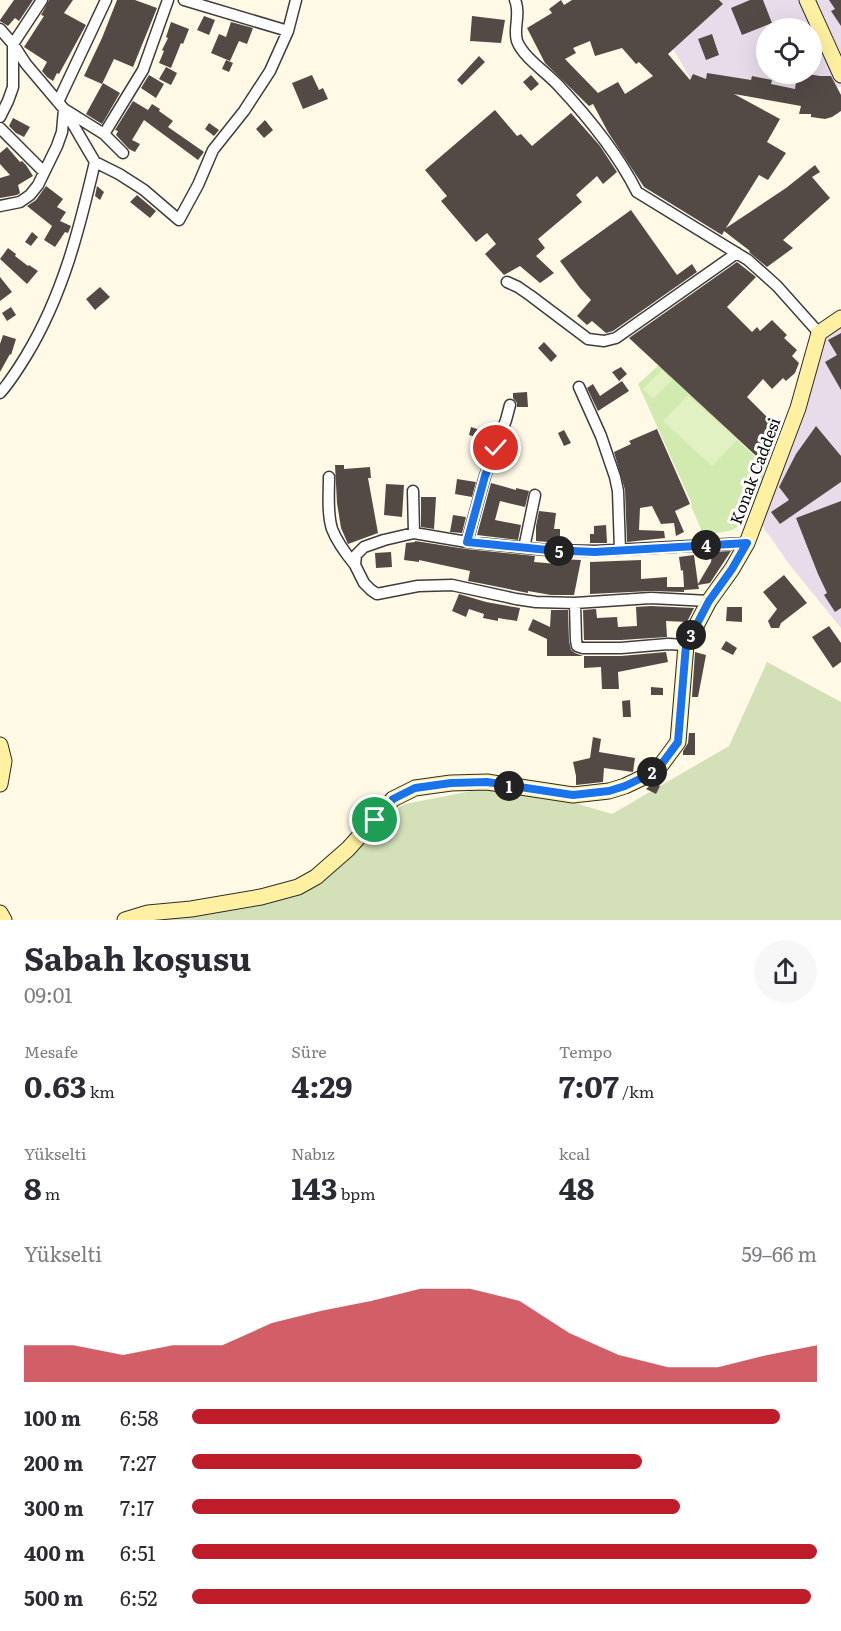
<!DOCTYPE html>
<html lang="tr">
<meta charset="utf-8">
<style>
:root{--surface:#fff;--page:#f7f7f7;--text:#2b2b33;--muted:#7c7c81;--accent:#bf1c29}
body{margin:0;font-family:Literata,serif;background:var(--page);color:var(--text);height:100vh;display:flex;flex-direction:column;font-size:22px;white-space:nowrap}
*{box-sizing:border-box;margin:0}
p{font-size:20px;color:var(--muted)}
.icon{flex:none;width:33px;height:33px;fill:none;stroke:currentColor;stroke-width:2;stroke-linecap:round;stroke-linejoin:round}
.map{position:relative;height:920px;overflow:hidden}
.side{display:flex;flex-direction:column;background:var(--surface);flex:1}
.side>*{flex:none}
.controls{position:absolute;left:756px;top:18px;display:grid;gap:12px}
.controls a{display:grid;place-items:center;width:66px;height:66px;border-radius:50%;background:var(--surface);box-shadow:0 6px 24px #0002;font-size:30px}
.pin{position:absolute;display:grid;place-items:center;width:51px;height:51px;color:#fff;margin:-26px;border:3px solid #fff;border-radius:50%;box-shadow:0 2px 6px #0007}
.km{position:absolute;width:30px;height:30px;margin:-15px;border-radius:50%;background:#222;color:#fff;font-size:16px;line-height:30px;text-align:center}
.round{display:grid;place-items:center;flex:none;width:63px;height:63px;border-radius:32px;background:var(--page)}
.summary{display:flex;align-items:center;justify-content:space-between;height:102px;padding:0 24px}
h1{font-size:33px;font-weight:700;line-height:45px}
.stats{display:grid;grid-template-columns:repeat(3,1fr);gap:9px;height:102px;padding:6px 24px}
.stats div{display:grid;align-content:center}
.stats b{font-size:30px;font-weight:700}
.stats small{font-size:16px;font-weight:400}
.stats p{font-size:16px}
.chart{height:168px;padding:12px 24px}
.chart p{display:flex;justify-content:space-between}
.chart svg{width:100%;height:108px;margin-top:6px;fill:var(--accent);opacity:.7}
ul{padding:0 24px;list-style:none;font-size:20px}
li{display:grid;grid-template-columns:96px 72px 1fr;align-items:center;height:45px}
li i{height:15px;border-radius:8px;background:var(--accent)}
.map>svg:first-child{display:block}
.industrial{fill:#e8dcea;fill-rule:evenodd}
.green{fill:#d0eaaf}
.cemetery{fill:#d4e0b8}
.pitch{fill:#e2f1c1}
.building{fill:#534a46;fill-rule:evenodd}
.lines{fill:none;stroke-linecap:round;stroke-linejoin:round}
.street-casing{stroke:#3d3d3d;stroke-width:13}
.secondary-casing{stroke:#2c2c2c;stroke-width:17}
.street{stroke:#fff;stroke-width:10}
.secondary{stroke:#fff1a1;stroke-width:15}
.route-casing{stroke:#fff;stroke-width:12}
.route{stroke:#1a73e8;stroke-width:8}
.labels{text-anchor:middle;stroke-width:6;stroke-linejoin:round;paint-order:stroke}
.street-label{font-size:16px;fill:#0a0a0a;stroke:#fff}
</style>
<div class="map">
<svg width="841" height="920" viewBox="0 0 841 920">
<rect width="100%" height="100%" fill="#fff9e6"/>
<path class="industrial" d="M663 0H841V87L700 95 661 28ZM766 28H812V74H766Z
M841 318V628L789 564 757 518 819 333Z"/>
<path class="green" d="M659 365 766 467C763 482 746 525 732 530 723 533 713 533 703 534L691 506 692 504 638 384Z"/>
<path class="cemetery" d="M767 662 841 702V920H153L267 904 303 893 350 854 391 812 405 804 482 789 555 797 612 814 729 746Z"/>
<path class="pitch" d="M662 370 672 380 653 399 643 389Z
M688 395 737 440 712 466 663 421Z"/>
<path class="building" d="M14 0H33L19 21 15 18 8 26 0 21V20Z
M49 0H73L64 13 86 25 59 74 57 73 53 81 47 77 42 71 47 62 24 47 44 16 41 15Z
M117 0H135L157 8 133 67 114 59 102 84 84 76 102 38Z
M561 0 564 5 572 0H719L723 4 668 54 690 80 693 74 706 79 707 73 751 80 752 76 772 80 771 84 795 89 797 74H808L820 76H831L841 95V111L832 117 825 119 811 117V114H799L801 106 734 94 780 119 767 142 786 153 768 180 759 175 726 228 786 188 815 165 820 172 812 177 830 198 783 240 793 248 767 267 749 252 750 251 724 231 722 235 644 187 608 132 593 104 589 106 545 63 527 28 552 13 549 9ZM590 41 595 56 622 48 636 64 639 62 653 76 625 94 618 82 598 93 565 59 576 53 573 48Z
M750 0H763L772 23 742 35 731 8Z
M829 0H841V26L831 11 835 9Z
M204 16 215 20 209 35 197 30Z
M472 16 505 20 501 43 470 41Z
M171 22 189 29 183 44 181 43 171 68 159 63 164 51 162 50 168 38 166 37Z
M231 22 253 28 247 44 239 41 230 61 211 53 219 34 226 37Z
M712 34 719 55 706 60 698 39Z
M479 56 485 62 462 85 457 80Z
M226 60 233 63 229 72 222 69Z
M166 67 177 73 171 85 159 79Z
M149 75 164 84 156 98 141 88Z
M312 75 319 90 323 88 328 99 303 109 292 83Z
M531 75 539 84 531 91 523 82Z
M103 83 120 93 102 124 86 114Z
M133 101 148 110 152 104 160 109 159 111 173 121 168 127 204 152 198 160 144 120 132 140 140 144 135 152 129 149 116 135 118 131 115 130Z
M495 110 517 136 521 134 532 146 571 113 600 146 617 172 603 184 597 176 576 195 582 202 538 239 545 248 536 256 554 273 540 283 520 266 504 275 485 254 496 244 487 233 476 242 441 201 447 196 425 170Z
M13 118 30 127 24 137 16 133 9 126Z
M265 120 273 130 264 138 256 129Z
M209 123 219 130 214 136 205 129Z
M7 147 20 162 22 161 26 165 33 176 18 185 20 193 17 195 0 198V178L10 175 0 164V153Z
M46 186 63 199 57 207 66 212 60 221 71 226 68 233 65 232 55 247 44 240 52 226 27 206 36 200Z
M97 186 104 192 100 200 95 196Z
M137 195 156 211 150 218 130 202Z
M631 210 677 275 692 264 697 272 613 331 606 333 592 321 587 325 577 316 591 300 580 288 560 261Z
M32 232 38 237 31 246 25 242Z
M8 248 16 254 15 256 28 266 29 265 38 271 27 284 0 259Z
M737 262 756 277 727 307 752 332 757 327 760 331 772 320 787 335 784 338 797 350 792 356 799 363 795 373 786 381 783 378 772 389 763 379 747 397 779 429 766 465 629 338Z
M0 277 12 292 0 301Z
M100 287 110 297 95 310 86 299Z
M11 307 16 315 7 321 2 313Z
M841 333V390L825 362 837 355 828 340Z
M3 335 16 339 11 355 10 354 0 372V344Z
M544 342 557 356 551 362 538 348Z
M621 367 627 374 619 381 612 372Z
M622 381 629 391 598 411 587 388 593 384 600 396Z
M527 392 528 407H517V403L513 398V393Z
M816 426 841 456V482L780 524 771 512 789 500 779 487 796 454Z
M471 427 486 432 484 439 469 435Z
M657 429 690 504 675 511 684 532 676 536 674 523 661 524 652 506 640 508 639 530 664 531 665 538 627 542 625 490 614 452 631 444 629 441Z
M564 430 571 443 564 446 558 433Z
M335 465H344V469L370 467 371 478H368L378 533 348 544 341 528 337 503Z
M457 479 476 482 472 497 455 494Z
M491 483 516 490V488L529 491 525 507 500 501 495 520 521 525 518 540 477 535Z
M386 484 404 485 402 517 384 515Z
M421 497H436L434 529 421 527Z
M841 501V608L835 612 824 595 827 593 818 574 796 518Z
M539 511 556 513 554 529H560V543L536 541V526Z
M453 515 466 517 462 533 450 532Z
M606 525 607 543H590V534H594V526Z
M415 541 466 549 535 556 534 562 558 564V559L581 560 574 595H551L528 591V593L484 584 468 581 470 571 419 560V562L404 560 406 543 415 542Z
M731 551 710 583 698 585 699 589 684 590V588V592L651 591 590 594V562L641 560V579L667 577V587H684L683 570 681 571 679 557 694 555 698 584 711 562 712 552Z
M391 552 392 567 376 568 375 553Z
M784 575 807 603 781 623 779 628H771L768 621 777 609 763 592Z
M459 594 486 602 520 608 517 621 498 618V621L483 618 484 614 469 609 466 617 452 611Z
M651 606 694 608 687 622 666 621 667 637 621 640H584L583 610 596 609 597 618 617 617 618 627 637 626 636 607Z
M727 607H742V622L726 621Z
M551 610H568L569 641 571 650 575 653 583 656H621L666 652 668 662 618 672 619 689H602L601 667 584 668V656H547V639L528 630 533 619 550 627Z
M829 626 841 643V662L833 668 812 637Z
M726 641 737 648 733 655 721 649Z
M695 652 706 655 698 697H692Z
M651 687 663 688V695H651Z
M630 700 631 717H623L622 701Z
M689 733H695V755H683V751L688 743Z
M593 737 601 739 599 752 635 758 633 772 604 768 603 782 576 785V776L573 762 590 758Z
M654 782 660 786 656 794 646 789Z"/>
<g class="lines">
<defs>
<path id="street" d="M184 0 288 31
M515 0C521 14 513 29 517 41 523 57 546 72 558 85 588 117 617 152 637 192L748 260 777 286 819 333
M0 29 13 44 26 64 64 109 95 162 119 174 144 190 179 220 198 185 213 150 244 111 270 71 288 31 296 0
M58 102 106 0
M0 117 8 101 13 87V44L42 0
M0 128 44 172
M104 134 143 70 168 0
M0 206 20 202 30 195 38 185 57 146 62 132 64 109 104 134 123 153
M507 282 518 287 531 296 588 339 604 341 616 338 737 253
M579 387 601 436 615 477 618 491 620 550
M0 393C10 382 18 369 26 356 63 295 79 230 95 162
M329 477C329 493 327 513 332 529 337 542 346 554 355 565
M413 491 414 533
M467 542 485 476 506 420 510 405
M524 548 535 495
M709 601 651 598 575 603 536 602 516 599 452 585 418 586 377 594 371 590 364 583 355 565 356 555 364 547 384 540 414 533 467 542 547 550 595 551 747 543
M575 603 576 640 577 646 583 648H621L668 644 686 645"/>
<path id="secondary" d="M807 0 841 75
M0 745 4 761 0 784
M0 913 4 920
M125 920 148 913 191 909 261 897 298 887 316 877 348 849 393 799 415 788 451 783 487 782 573 795 609 791 625 786 646 776 661 765 678 742 686 645 709 601 732 569 747 543 798 408 819 333 841 318"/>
</defs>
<use href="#street" class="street-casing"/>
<use href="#secondary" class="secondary-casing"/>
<use href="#street" class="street"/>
<use href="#secondary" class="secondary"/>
</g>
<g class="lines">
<defs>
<path id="route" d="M375 820 393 799 415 788 451 783 487 782 573 795 609 791 625 786 646 776 661 765 678 742 686 645 709 601 732 569 747 543 595 552 548 550 467 542 485 476 496 448"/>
</defs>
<use href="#route" class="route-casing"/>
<use href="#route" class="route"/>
</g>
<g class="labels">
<g class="street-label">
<text transform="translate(755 471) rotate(-69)" y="6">Konak Caddesi</text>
</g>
</g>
</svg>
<div class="controls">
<a><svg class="icon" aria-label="locate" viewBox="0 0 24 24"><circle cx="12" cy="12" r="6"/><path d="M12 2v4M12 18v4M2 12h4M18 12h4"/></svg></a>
</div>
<div class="pin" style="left:375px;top:820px;background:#1e9e55"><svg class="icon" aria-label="arrive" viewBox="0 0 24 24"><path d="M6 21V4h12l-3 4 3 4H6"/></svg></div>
<div class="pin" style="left:496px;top:448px;background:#d93025"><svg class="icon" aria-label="check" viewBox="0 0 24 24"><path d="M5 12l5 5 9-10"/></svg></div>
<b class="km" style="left:509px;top:786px">1</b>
<b class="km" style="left:652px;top:772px">2</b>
<b class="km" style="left:691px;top:635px">3</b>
<b class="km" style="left:706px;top:545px">4</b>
<b class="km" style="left:559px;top:551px">5</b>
</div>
<section class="side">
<div class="summary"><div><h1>Sabah koşusu</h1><p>09:01</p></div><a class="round"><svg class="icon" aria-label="share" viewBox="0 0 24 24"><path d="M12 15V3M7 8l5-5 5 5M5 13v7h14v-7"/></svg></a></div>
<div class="stats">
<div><p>Mesafe</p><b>0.63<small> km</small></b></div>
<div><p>Süre</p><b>4:29</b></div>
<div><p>Tempo</p><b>7:07<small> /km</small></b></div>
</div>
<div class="stats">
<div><p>Yükselti</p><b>8<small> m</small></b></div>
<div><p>Nabız</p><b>143<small> bpm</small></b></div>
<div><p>kcal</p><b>48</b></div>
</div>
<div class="chart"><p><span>Yükselti</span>59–66 m</p>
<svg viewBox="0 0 160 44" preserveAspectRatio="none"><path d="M0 44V29L10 29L20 33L30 29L40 29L50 20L60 15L70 11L80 6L90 6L100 11L110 24L120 33L130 38L140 38L150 33L160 29V44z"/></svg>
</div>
<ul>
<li><b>100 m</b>6:58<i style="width:94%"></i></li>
<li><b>200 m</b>7:27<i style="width:72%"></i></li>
<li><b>300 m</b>7:17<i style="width:78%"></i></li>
<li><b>400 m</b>6:51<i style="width:100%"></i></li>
<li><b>500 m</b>6:52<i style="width:99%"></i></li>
</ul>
</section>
